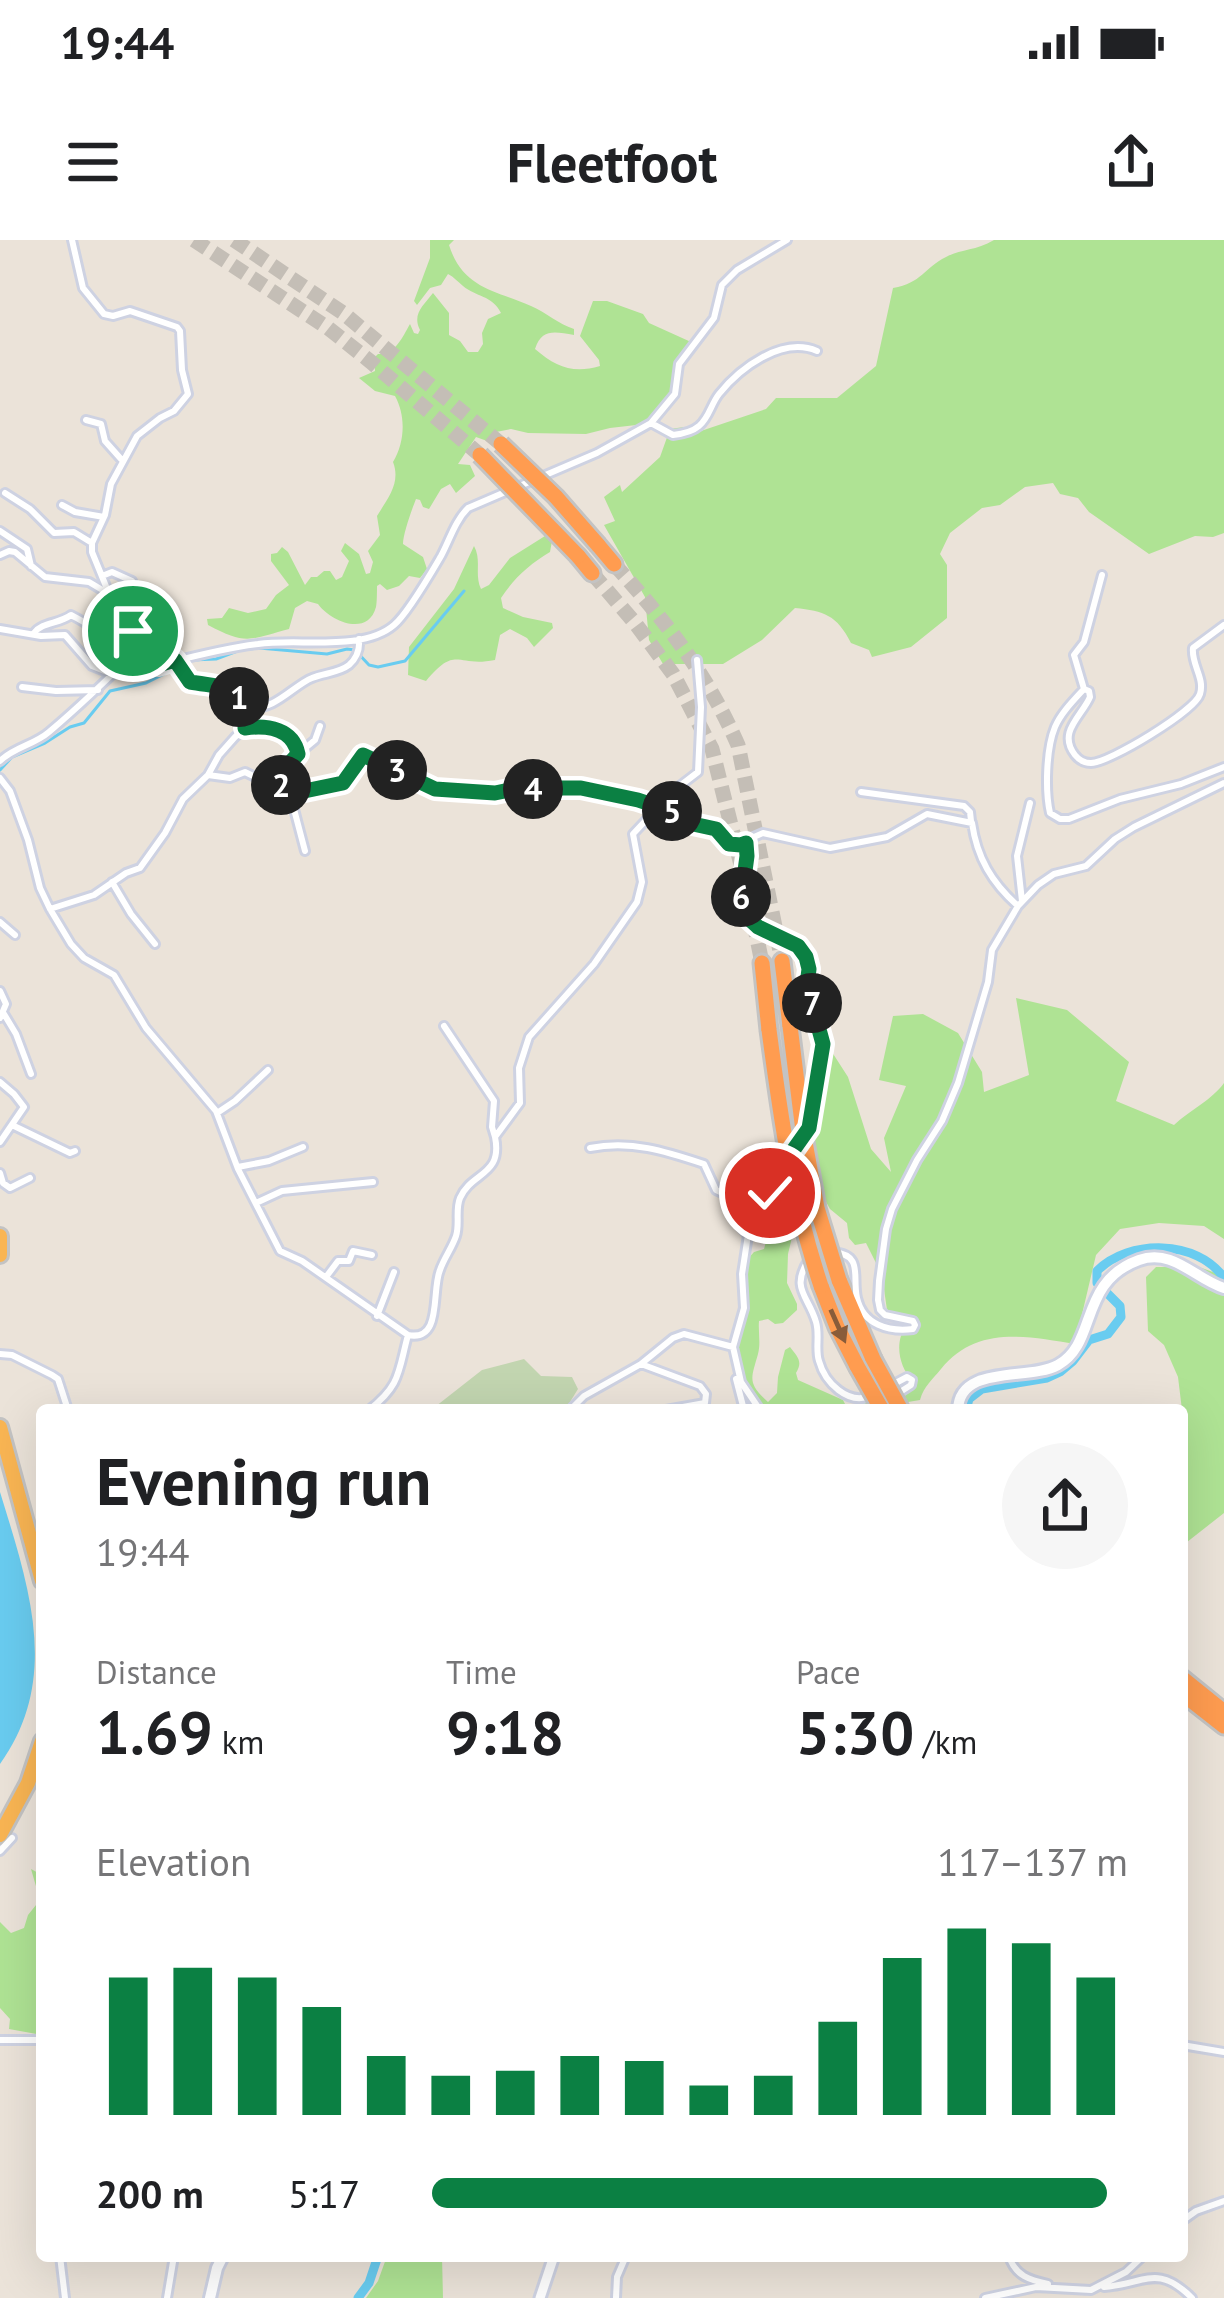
<!DOCTYPE html>
<meta charset="utf-8">
<style>
:root{--surface:#fff;--page:#f6f6f6;--text:#202124;--muted:#757577;--accent:#0b8043}
body{margin:0;font-family:"PT Sans",sans-serif;background:var(--page);color:var(--text);height:100vh;display:flex;flex-direction:column;font-size:45px;white-space:nowrap}
*{box-sizing:border-box;margin:0}
p{font-size:39px;color:var(--muted)}
.icon{flex:none;width:66px;height:66px;fill:none;stroke:currentColor;stroke-width:2;stroke-linecap:round;stroke-linejoin:round}
.map{position:relative;flex:1;overflow:hidden}
.side{position:absolute;left:36px;top:1164px;width:1152px;height:858px;display:flex;flex-direction:column;background:var(--surface);border-radius:12px;box-shadow:0 12px 48px #0002}
.side>*{flex:none}
.pin{position:absolute;display:grid;place-items:center;width:102px;height:102px;color:#fff;margin:-51px;border:6px solid #fff;border-radius:50%;box-shadow:0 3px 12px #0007}
.km{position:absolute;width:60px;height:60px;margin:-30px;border-radius:50%;background:#222;color:#fff;font-size:33px;line-height:60px;text-align:center}
.round{display:grid;place-items:center;flex:none;width:126px;height:126px;border-radius:63px;background:var(--page)}
.headline{display:flex;align-items:center;justify-content:space-between;height:204px;padding:0 60px}
h1{font-size:66px;font-weight:700;line-height:90px}
.stats{display:grid;grid-template-columns:repeat(3,1fr);gap:18px;height:204px;padding:12px 60px}
.stats div{display:grid;align-content:center}
.stats b{font-size:60px;font-weight:700}
.stats small{font-size:33px;font-weight:400}
.stats p{font-size:33px}
.chart{height:336px;padding:24px 60px}
.chart p{display:flex;justify-content:space-between}
.chart svg{width:100%;height:216px;margin-top:12px;stroke:var(--accent);stroke-width:6}
ul{padding:0 60px;list-style:none;font-size:39px}
li{display:grid;grid-template-columns:192px 144px 1fr;align-items:center;height:90px}
li i{height:30px;border-radius:15px;background:var(--accent)}
.status{display:flex;justify-content:space-between;align-items:center;height:84px;padding:0 60px;background:var(--surface);direction:ltr}
.status svg{height:33px;fill:currentColor}
header{display:flex;justify-content:space-between;align-items:center;height:156px;padding:0 60px;background:var(--surface);font-size:54px;font-weight:700}
.map>svg:first-child{display:block}
.green{fill:#afe394}
.cemetery{fill:#c2d5b0}
.water{fill:#69ccf0}
.lines{fill:none;stroke-linecap:round;stroke-linejoin:round}
.stream{stroke:#69ccf0;stroke-width:3}
.river{stroke:#69ccf0;stroke-width:9}
.motorway-tunnel{stroke:#c4beb6;stroke-width:15;stroke-dasharray:15 8;stroke-linecap:butt}
.minor-casing{stroke:#ced2e2;stroke-width:12}
.tertiary-casing{stroke:#ced2e2;stroke-width:15}
.secondary-casing{stroke:#ced2e2;stroke-width:16}
.trunk-casing{stroke:#c3c3c3;stroke-width:20}
.motorway-casing{stroke:#c3c3c3;stroke-width:21}
.minor{stroke:#fff;stroke-width:6}
.tertiary{stroke:#fff;stroke-width:9}
.secondary{stroke:#fff;stroke-width:10}
.trunk{stroke:#f9b553;stroke-width:14}
.motorway{stroke:#ff9c50;stroke-width:15}
.motorway-bridge-casing{stroke:#c3c3c3;stroke-width:21;stroke-linecap:butt}
.motorway-bridge{stroke:#ff9c50;stroke-width:15}
.oneway{fill:#895c3a}
.route-casing{stroke:#fff;stroke-width:24}
.route{stroke:#0b8043;stroke-width:15}
</style>
<div class="status"><b>19:44</b><svg viewBox="0 0 49 12"><path d="M0 12V9h3v3zM5 12V6h3v6zM10 12V3h3v9zM15 12V0h3v12zM26 1h20v11H26zM47 4h2v5h-2z"/></svg></div>
<header><svg class="icon" aria-label="menu" viewBox="0 0 24 24"><path d="M4 6h16M4 12h16M4 18h16"/></svg>Fleetfoot<svg class="icon" aria-label="share" viewBox="0 0 24 24"><path d="M12 15V3M7 8l5-5 5 5M5 13v7h14v-7"/></svg></header>
<div class="map">
<svg width="1224" height="2058" viewBox="0 0 1224 2058">
<rect width="100%" height="100%" fill="#ebe3d9"/>
<path class="green" d="M430 0H454L449 5C463 49 495 50 531 66 547 73 558 84 574 89V95C555 92 542 88 535 109 556 127 573 134 600 126L599 120 580 96 593 61H607L643 74 649 83 691 102 677 123 674 145 666 163 645 184 610 188 586 194 528 193 511 189 496 192 490 202 476 197 458 224 470 225 475 236 456 253 450 244 441 249 429 269 423 267 420 260 416 259C412 269 403 294 403 304L423 317 427 329 420 338 409 336 399 346 387 350 380 344 377 346C377 350 377 363 376 367 368 397 331 382 318 364L307 361 295 368 289 389C249 400 246 405 208 385L207 379 222 378 229 368 248 373 266 369 276 355 289 345 271 321V314L277 313 282 307 288 312 305 345 311 337H317L324 331H330L336 340 342 337 349 321 341 311 345 303 359 314 366 334 370 333 373 322 368 311 380 295 377 276C388 258 401 243 393 222 405 202 406 176 395 156L375 151 359 138 375 131 374 118 378 114C395 115 402 98 410 84L414 93 418 94 420 90C412 74 423 66 433 53L449 73V95L460 101 468 112H478L483 104 482 93 488 79 501 73C492 55 476 57 463 46 458 42 454 37 448 34L441 45 430 48 417 65 414 61 430 18Z
M994 0H1224V293L1213 297 1195 296 1149 314 1089 272 1078 258 1060 254 1053 243 1025 247 1000 265 982 268 950 293 940 314 947 325V378L911 407 872 417 869 410 851 403C837 375 824 371 795 368L762 400 723 424H663L649 400 645 357 604 285 615 281 604 257 620 245 622 252 660 217 670 189 684 187 692 194 766 169 776 158H837L876 126 893 48C922 43 924 28 946 17 961 9 975 11 994 0Z
M545 296 552 301 550 312C530 324 514 338 501 358L503 368 523 377 552 383 553 388 534 407 527 398 510 389 500 395 495 420C456 428 457 404 426 441L408 435 409 407 454 349 474 306C482 320 474 334 481 349L489 345 510 318Z
M1016 758 1067 770 1129 822 1116 861 1174 885C1189 871 1213 859 1224 843V999L1204 986 1159 983 1120 989 1096 1015 1075 1104C1027 1096 976 1085 941 1129 932 1140 924 1146 920 1160L902 1163 896 1170H878L888 1161 909 1151 912 1140C902 1130 896 1111 901 1096 904 1090 910 1086 914 1081L887 1070 882 1035 866 1003 855 1005 849 998 847 983 830 969 821 953 809 888 821 795 848 837 871 909 891 932 884 898 906 846 879 840 893 776 923 774 958 793 982 832 984 852 1029 835Z
M780 942H785L784 954 794 989 788 1014 787 1043 797 1064V1070L783 1083 775 1084 768 1079 759 1081C758 1092 761 1103 758 1114 751 1139 747 1143 768 1162L777 1153 778 1137 785 1110 790 1107C798 1117 803 1122 796 1133L798 1140 843 1160 845 1164 841 1168C865 1172 873 1151 894 1153L869 1170H763L747 1149 740 1129 736 1106 747 1069 746 1021 754 1012 764 1009 768 994 775 987C776 972 776 956 780 942Z
M1156 1027H1199L1224 1036V1273L1182 1306V1170L1178 1137 1164 1105 1148 1091 1146 1037Z
M31 1629 42 1635V1795L9 1789 10 1779 0 1768V1682L11 1693 24 1688 28 1675 40 1660Z
M387 2016H442L443 2058H366L378 2041Z"/>
<path class="cemetery" d="M524 1119 541 1136 572 1137 578 1149 565 1170H431L482 1130Z"/>
<path class="water" d="M0 1252C28 1344 62 1438 0 1524Z"/>
<g class="lines">
<path class="stream" d="M0 530 12 517 45 503 70 487 84 483 110 451 146 443 192 420 216 419 240 410 259 408 327 414 347 409 355 410 369 425 378 427 405 421 464 351"/>
<path class="river" d="M966 1170 969 1159 982 1149 1047 1138 1060 1132 1073 1121 1089 1100 1108 1094 1121 1077 1120 1066 1097 1043V1031C1129 999 1197 999 1224 1038
M358 2058 369 2043 378 2016"/>
<path class="motorway-tunnel" d="M194 0 328 88 371 122 480 215
M234 0 343 73 501 204
M614 324C667 383 706 432 738 505L782 721
M592 333 635 383 673 434 712 509 747 649 762 723"/>
<defs>
<path id="minor" d="M86 180 101 184 105 201 121 219
M651 183 673 195C682 194 692 192 699 186 709 178 711 164 719 154 740 128 782 96 817 111
M5 253 30 269 54 293 74 292 92 303
M62 265 75 272 104 277
M0 291 27 309 31 326
M0 315 9 311 15 312 45 337 89 342 109 354
M102 336 112 332 132 341
M1224 385 1193 408C1191 424 1205 438 1200 454 1195 471 1109 523 1091 523 1083 523 1079 520 1075 515 1057 492 1082 476 1090 457L1089 451 1084 449C1073 461 1061 473 1055 487 1046 509 1045 551 1050 573L1060 579H1069L1120 559 1181 544 1224 527
M0 389 41 396 65 395 92 426 112 434
M34 393C42 382 59 384 71 375 93 386 107 401 135 394
M140 407 148 419 159 425C191 417 224 408 258 404 297 398 363 412 394 385 408 373 431 333 441 316 450 299 455 281 468 268L597 213 651 183 675 154 679 124 714 78 722 45 737 30 787 0
M175 420 190 442C203 445 217 442 229 448 237 453 243 463 252 466 273 472 294 445 312 438 324 433 339 433 349 425 357 418 360 410 359 399
M22 447 56 451 98 450
M1084 449 1074 415 1084 402 1102 335
M245 488C268 485 293 490 298 514L287 526 279 550
M298 514 315 500 320 486
M0 521C14 507 34 505 49 492 81 465 110 437 140 407L127 379 112 361 92 312V303L105 275 111 244 137 196 160 178 174 171 188 154 182 130 180 91 177 87 130 71 113 76 104 74 83 48 72 0
M208 535 230 538 245 532 290 554 343 543 363 515 435 549 495 553 519 548H582L638 560 674 572 693 584 716 589C743 618 733 604 763 593L830 608 887 597 927 574 972 583C977 618 992 643 1018 666
M0 538 10 551 28 600 40 648 50 669 71 704 84 718 114 735 146 788 216 871 238 929 280 1011 302 1021 408 1095
M861 552 964 566 970 572 971 581
M290 554 305 611
M746 603C748 625 733 655 746 676 757 695 787 693 801 709 811 721 806 731 807 744 808 762 819 780 822 798 824 815 814 872 808 889
M112 642 131 674 155 704
M1022 661 1017 616 1030 563
M50 669 94 655 126 633 140 628 165 593 183 559 208 535 219 515 235 497 245 488 249 465
M0 682 15 695
M0 751 6 764 0 778
M4 774 16 794 31 834
M444 786 494 861 492 887 495 897
M0 842 14 854 24 867 0 902
M217 873 235 861 268 830
M12 885 70 913 75 911
M590 908C631 900 665 911 704 924L716 950 731 957 734 979 748 995 742 1034 744 1068 733 1107
M238 927 269 921 303 907
M0 933 3 943 10 948 30 938
M775 936 800 900
M256 963 282 951 373 942
M749 994 775 940V936L754 917
M833 1012C864 1015 852 1036 857 1058 863 1085 889 1092 913 1089L915 1085 913 1081 885 1075 880 1070 878 1060 879 1041 886 989 892 969 917 920 942 881 958 843 988 742 992 710 1018 666 1038 645 1054 634 1086 626 1115 599 1134 587 1224 543
M809 1019C790 1049 808 1055 816 1082 820 1095 815 1109 819 1121 825 1143 848 1165 870 1156
M326 1037 338 1021H349L353 1011 372 1015
M377 1076 394 1032
M0 1114 12 1115 52 1135 58 1139 68 1170
M641 1124 700 1146 706 1154 705 1163 666 1170
M736 1139 744 1170
M369 1170C401 1145 398 1132 408 1095 443 1102 431 1051 440 1030 444 1018 452 1008 456 996 460 984 455 970 460 958 471 932 503 936 495 897L520 863 519 828 529 797 594 724 637 662 642 642 633 594 648 578 655 565 698 532 701 467 697 420
M570 1170 584 1156 641 1124 673 1098 684 1094 733 1107 741 1142 760 1170
M872 1170 911 1145 912 1140 907 1137 892 1145
M0 1611 12 1598
M0 1800H42
M1182 1805 1224 1812
M1182 1981 1196 1971 1224 1961
M60 2016 65 2058
M1009 2016C1015 2036 1030 2040 1048 2044
M1104 2047C1145 2044 1157 2023 1192 2058
M167 2058 174 2016
M616 2058 617 2037 626 2016
M985 2058 1036 2047 1091 2050 1126 2032 1143 2016"/>
<path id="tertiary" d="M540 2058 554 2016"/>
<path id="secondary" d="M958 1170C959 1124 1029 1141 1058 1125 1098 1103 1078 1042 1139 1020 1173 1008 1195 1039 1224 1048
M210 2058 217 2028 223 2016"/>
<path id="trunk" d="M0 996V1015
M0 1187 42 1341
M0 1595 28 1543 42 1501"/>
<path id="motorway" d="M598 305 614 324
M578 316 592 333
M782 721 790 786
M762 723 769 790
M839 1040 873 1119
M821 1046 837 1087 857 1126
M1182 1438 1224 1472
M1182 1453 1224 1486"/>
</defs>
<use href="#minor" class="minor-casing"/>
<use href="#tertiary" class="tertiary-casing"/>
<use href="#secondary" class="secondary-casing"/>
<use href="#trunk" class="trunk-casing"/>
<use href="#motorway" class="motorway-casing"/>
<use href="#minor" class="minor"/>
<use href="#tertiary" class="tertiary"/>
<use href="#secondary" class="secondary"/>
<use href="#trunk" class="trunk"/>
<use href="#motorway" class="motorway"/>
<defs>
<path id="motorway-bridge" d="M501 204 556 257 598 305
M480 215 578 316
M790 786 803 891 817 968 839 1040
M769 790C781 880 792 959 821 1046
M873 1119 901 1170
M857 1126 882 1170"/>
</defs>
<use href="#motorway-bridge" class="motorway-bridge-casing"/>
<use href="#motorway-bridge" class="motorway-bridge"/>
</g>
<defs><path id="oneway-solid" d="M-6-.8H1V-3.2L6.5 0L1 3.2V.8H-6Z" transform="scale(3)"/></defs>
<use class="oneway" href="#oneway-solid" transform="translate(838 1086) rotate(66)"/>
<g class="lines">
<defs>
<path id="route" d="M133 391C140 405 143 418 158 425L175 420 190 442C219 447 229 443 250 467L245 488C268 485 293 489 298 514L287 526 279 550 290 554 343 543 363 515 435 549 495 553 519 548H581L638 560 674 572 693 584 716 589 729 604 741 605 746 603 747 616 741 661 745 675 758 687 798 706 806 717 809 729 807 745 823 804 809 888 775 936 770 953"/>
</defs>
<use href="#route" class="route-casing"/>
<use href="#route" class="route"/>
</g>
</svg>
<div class="pin" style="left:133px;top:391px;background:#1e9e55"><svg class="icon" aria-label="arrive" viewBox="0 0 24 24"><path d="M6 21V4h12l-3 4 3 4H6"/></svg></div>
<div class="pin" style="left:770px;top:953px;background:#d93025"><svg class="icon" aria-label="check" viewBox="0 0 24 24"><path d="M5 12l5 5 9-10"/></svg></div>
<b class="km" style="left:239px;top:457px">1</b>
<b class="km" style="left:281px;top:545px">2</b>
<b class="km" style="left:397px;top:530px">3</b>
<b class="km" style="left:533px;top:549px">4</b>
<b class="km" style="left:672px;top:571px">5</b>
<b class="km" style="left:741px;top:657px">6</b>
<b class="km" style="left:812px;top:763px">7</b>
<section class="side">
<div class="headline"><div><h1>Evening run</h1><p>19:44</p></div><a class="round"><svg class="icon" aria-label="share" viewBox="0 0 24 24"><path d="M12 15V3M7 8l5-5 5 5M5 13v7h14v-7"/></svg></a></div>
<div class="stats">
<div><p>Distance</p><b>1.69<small> km</small></b></div>
<div><p>Time</p><b>9:18</b></div>
<div><p>Pace</p><b>5:30<small> /km</small></b></div>
</div>
<div class="chart"><p><span>Elevation</span>117–137 m</p>
<svg viewBox="0 0 160 44" preserveAspectRatio="none"><path d="M5 44V16M15 44V14M25 44V16M35 44V22M45 44V32M55 44V36M65 44V35M75 44V32M85 44V33M95 44V38M105 44V36M115 44V25M125 44V12M135 44V6M145 44V9M155 44V16"/></svg>
</div>
<ul>
<li><b>200 m</b>5:17<i style="width:97%"></i></li>
</ul>
</section>
</div>
